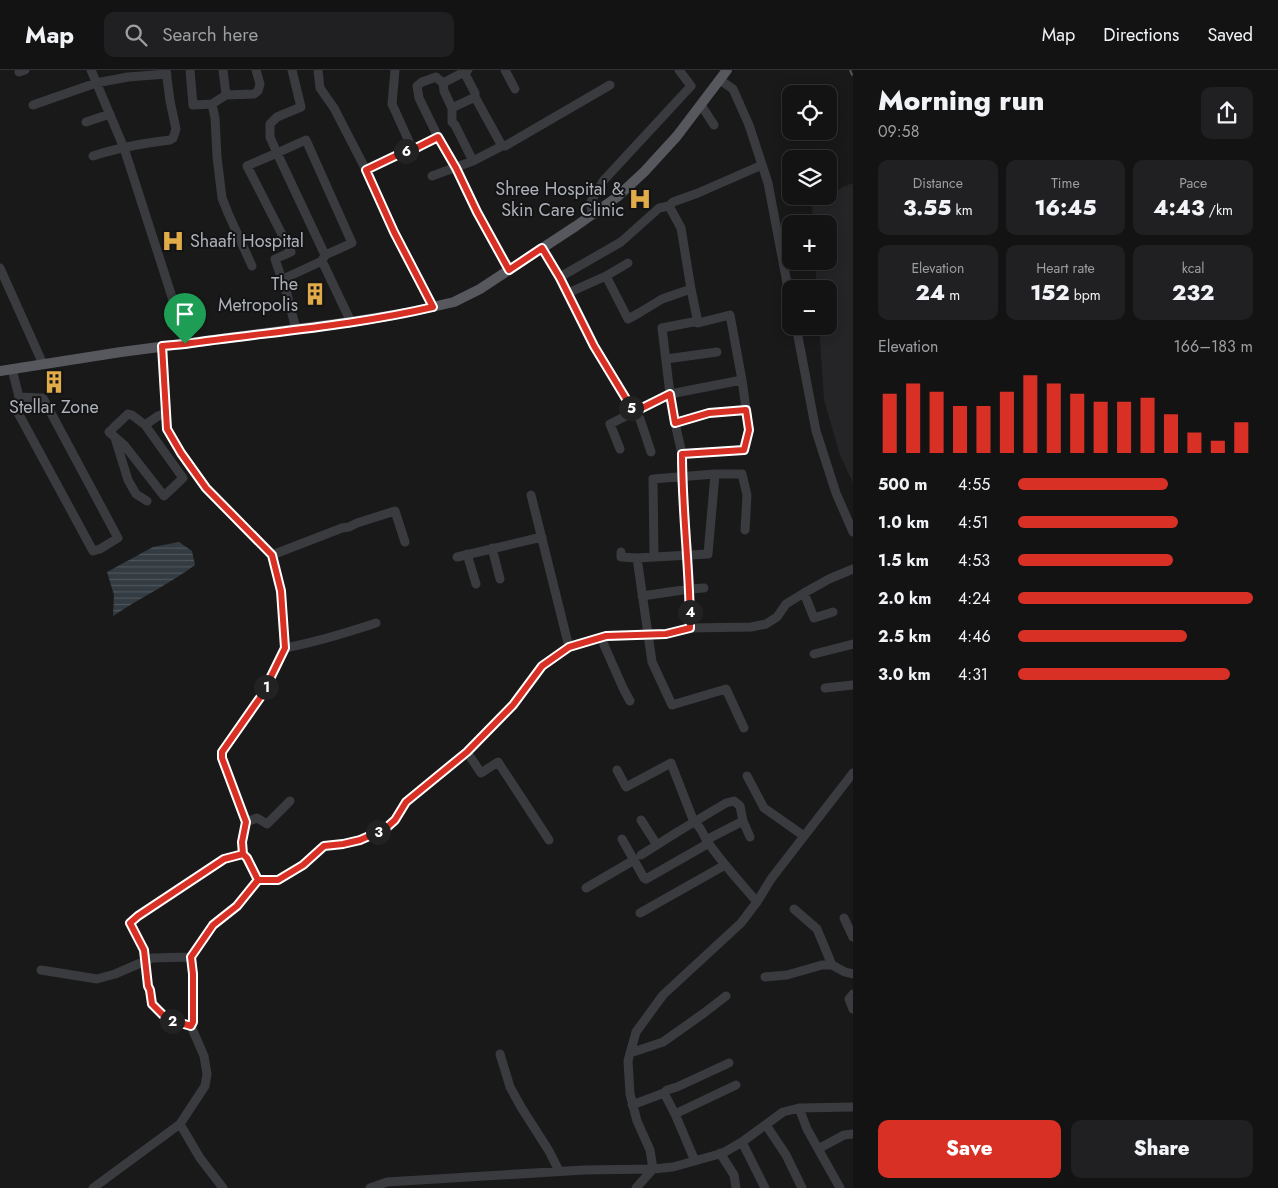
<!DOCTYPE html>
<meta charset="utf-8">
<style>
:root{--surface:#131314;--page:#202022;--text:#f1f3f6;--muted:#9d9ea0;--line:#323234;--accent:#d93025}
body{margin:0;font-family:Jost,sans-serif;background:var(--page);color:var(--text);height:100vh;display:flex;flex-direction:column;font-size:19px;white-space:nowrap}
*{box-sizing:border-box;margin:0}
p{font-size:16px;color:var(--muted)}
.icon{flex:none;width:28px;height:28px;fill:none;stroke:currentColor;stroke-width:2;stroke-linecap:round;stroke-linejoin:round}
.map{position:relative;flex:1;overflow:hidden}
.side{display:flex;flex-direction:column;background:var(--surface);width:425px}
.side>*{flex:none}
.tools{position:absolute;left:782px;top:15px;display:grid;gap:10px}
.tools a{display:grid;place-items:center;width:55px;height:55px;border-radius:10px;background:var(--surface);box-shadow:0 2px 12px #0003,0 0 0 1px var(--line);font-size:25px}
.pin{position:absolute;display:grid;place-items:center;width:42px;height:42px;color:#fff;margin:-51px -21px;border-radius:50% 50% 50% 0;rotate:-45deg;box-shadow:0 0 5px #0007}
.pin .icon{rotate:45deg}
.km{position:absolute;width:25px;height:25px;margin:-12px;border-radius:50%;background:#222;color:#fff;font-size:14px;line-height:25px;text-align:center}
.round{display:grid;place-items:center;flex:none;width:52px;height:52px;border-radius:10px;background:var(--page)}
.head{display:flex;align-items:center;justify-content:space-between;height:85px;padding:0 25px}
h1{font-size:28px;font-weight:800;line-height:38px}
.stats{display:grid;grid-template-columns:repeat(3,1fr);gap:8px;height:85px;padding:5px 25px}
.stats div{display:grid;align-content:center;border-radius:10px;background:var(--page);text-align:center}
.stats b{font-size:21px;font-weight:800}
.stats small{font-size:14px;font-weight:400}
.stats p{font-size:14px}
.chart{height:140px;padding:10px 25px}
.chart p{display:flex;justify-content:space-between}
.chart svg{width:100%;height:90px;margin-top:5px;stroke:var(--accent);stroke-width:6}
.button{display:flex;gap:10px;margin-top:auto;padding:10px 25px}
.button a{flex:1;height:58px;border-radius:10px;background:var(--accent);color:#fff;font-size:20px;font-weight:800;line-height:58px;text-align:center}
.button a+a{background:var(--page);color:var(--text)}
ul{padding:0 25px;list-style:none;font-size:16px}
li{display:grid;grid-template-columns:80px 60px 1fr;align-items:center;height:38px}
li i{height:12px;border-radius:6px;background:var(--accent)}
header{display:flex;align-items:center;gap:30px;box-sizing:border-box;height:70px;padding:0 25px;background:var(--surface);border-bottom:1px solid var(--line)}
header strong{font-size:24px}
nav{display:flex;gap:28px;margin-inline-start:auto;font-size:18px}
.search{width:350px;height:45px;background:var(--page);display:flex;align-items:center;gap:12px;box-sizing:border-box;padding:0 18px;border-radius:10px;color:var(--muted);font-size:19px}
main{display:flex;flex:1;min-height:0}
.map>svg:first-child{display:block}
.built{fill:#252527}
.water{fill:url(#water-rules)}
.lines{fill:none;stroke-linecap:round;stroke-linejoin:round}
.minor{stroke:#3a3b3f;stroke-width:9}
.major{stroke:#56585e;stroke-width:10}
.rail{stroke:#53555a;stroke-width:2;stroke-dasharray:6 5;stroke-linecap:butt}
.route-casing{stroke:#fff;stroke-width:10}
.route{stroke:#d93025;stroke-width:6}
.labels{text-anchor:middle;stroke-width:4;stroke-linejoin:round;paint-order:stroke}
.poi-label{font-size:18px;fill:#acb0b9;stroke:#141415;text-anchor:end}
</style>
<header>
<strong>Map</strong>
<div class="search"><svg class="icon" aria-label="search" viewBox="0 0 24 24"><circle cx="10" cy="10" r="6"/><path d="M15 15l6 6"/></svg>Search here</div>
<nav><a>Map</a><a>Directions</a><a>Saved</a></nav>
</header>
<main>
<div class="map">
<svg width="853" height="1118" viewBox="0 0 853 1118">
<defs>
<pattern id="water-rules" width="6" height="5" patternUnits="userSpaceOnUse" patternTransform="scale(1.25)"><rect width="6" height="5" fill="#333c42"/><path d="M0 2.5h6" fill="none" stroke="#4e565b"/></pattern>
</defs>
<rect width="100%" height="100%" fill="#19191a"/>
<path class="built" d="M853 113V413L840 385 824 330 819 256H829V219H817L815 191H829V154H813L812 134 826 126H829V125L843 117Z"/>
<path class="water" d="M179 472 192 481 195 495C169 514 140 528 113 546L114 525 107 502 153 477Z"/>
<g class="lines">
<path class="minor" d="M91 0 124 78 172 227 185 274
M190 0 193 35 212 34
M223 0 226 25
M318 0 320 18 334 38 366 100 394 162 433 237
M395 0 392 34 412 78
M505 0 515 19
M19 2 25 0
M464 2 475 23V27L502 76
M720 10 733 19 749 55 768 113 791 234
M443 13 468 0
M33 35 96 13 128 7 167 4
M701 35 714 55
M452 38 475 27
M86 52 110 44
M93 86C117 78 145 73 170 70L173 68 176 59 170 31 166 0
M473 91 455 55 452 52V38L444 21 443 13 436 7 422 12 417 16 419 28 438 67 456 98 477 142 509 200
M366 100 412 78H416L438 67
M432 106 473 91 502 76H505L610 15
M669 136 681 158 691 219 698 253 730 245 742 310
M593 144 590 134 594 126 604 110 691 16 679 0
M542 178 560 207 594 276 634 342 640 349 651 382
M322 191 351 252
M252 196 228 143 222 128 217 87 215 48 212 34 226 25 254 24 258 21 260 14 256 0
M0 198 43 294
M280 204 275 189 291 182 247 96 277 83 270 67V54L277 47 301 37 292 0
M606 206 628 249 639 243 662 229 691 219
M560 207 621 172 659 138 669 136 673 132 698 123 762 95
M568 223 606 206 628 193
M796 256 816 361 836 423 853 462
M296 259 283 209 322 191 325 185 277 83 306 70 352 173 325 185
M163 277 167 359 181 383 206 418 272 485 281 521 285 578 262 625 222 682V689L246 752 242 773 243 784 247 788 258 810
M666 289 717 282
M12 299 19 327 16 339 93 481 100 479 118 468 43 328 19 327
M675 353 709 343 746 340
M145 355 183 408 164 426 125 376 109 362 128 344 132 345 145 355 158 346 166 343
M115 368 128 410 136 424 147 431
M620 379 610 354 670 324 742 310 749 360 743 380 682 384
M531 425 569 577
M492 478 500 509
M621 482V487L637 488 708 484 715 404
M467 484 476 514
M272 485 342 458 349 457 357 453 395 441 405 472
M654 486 653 409 715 404H742L747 425 745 460
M457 487 542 467
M637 488 652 592 672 635 726 619 744 658
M804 523 814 548 833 542
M642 526 690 519 704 518
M690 558V519L682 407V384L675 353 670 324 662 258 698 251
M603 568 604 575 623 618 630 631
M285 578C316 572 346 563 376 553
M814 584 853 574
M825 618 853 615
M467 682 481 703 498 692C515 718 532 744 549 770
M617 700 626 717 671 693 694 752C701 756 703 765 707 771 722 793 740 812 757 832
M747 706 764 738 804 766
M641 750 657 775
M246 752 257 748 267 754 290 731
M622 769 644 808 646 809 709 773
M706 770 743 751
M641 785 679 761 726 733 734 731 740 736 743 751 750 767
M586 818 634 790
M794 839 817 859 832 895 845 902 853 904
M640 843 725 795
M844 848 853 867
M191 887 213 855 237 836 258 810H278L303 795 324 776 343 774 360 771 385 759 395 750 406 732 467 682 513 635 542 596 569 577 606 566 666 564 690 558 751 557 766 554 777 547 786 534 804 523 829 509 853 499
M41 900 97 909 115 904 152 888 191 887 193 903V953L191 956 204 986 207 1004 205 1016 180 1054 93 1118
M765 907 787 905 822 895H832
M853 924 849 929 853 939
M191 956 167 949 152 934 150 920 148 916 144 880 130 853 138 846 224 789 243 784
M630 983 663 972 704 943 726 926
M500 984 510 1017 521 1037 549 1081 559 1101
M664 1023 675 1044 695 1091
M632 1035 664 1023 667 1020 677 1017 729 993
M799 1038 807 1059 840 1118
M675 1044 736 1015
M180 1054 200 1088 223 1118
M766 1055 786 1085 802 1118
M742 1072 765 1118
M818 1079 844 1065 853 1064
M720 1083 734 1105 736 1118
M370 1118 387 1112 584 1100 653 1099 673 1097 723 1083 742 1072 783 1042 799 1038 853 1037
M636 1118 653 1099 650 1080 637 1051 630 1024 628 991 636 962 663 925 741 853 757 832 771 809 853 703"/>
<path class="major" d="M0 301 121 282 351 252 406 243 454 232 480 219 576 156 617 127 644 102 677 66 727 0"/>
<path class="rail" d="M850 0 853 7"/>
</g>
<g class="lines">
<defs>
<path id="route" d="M185 274 162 276 167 359 181 383 206 418 272 485 281 521 285 578 262 625 222 682V688L246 752 242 772 243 784 247 788 258 810 237 836 213 855 191 887 193 904V952L191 956 167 949 152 934 150 920 148 916 144 880 130 853 138 846 224 789 243 784 247 788 258 810H278L303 795 324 776 343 774 360 770 385 759 395 750 406 732 467 682 513 635 542 596 569 577 606 566 666 564 690 558C690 500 682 442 682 384L744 380 749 360 746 340 709 343 675 353 670 324 634 342 594 276 560 208 542 178 509 200 477 142 456 98 438 67 416 78H412L366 100 394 162 433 237C352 256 268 262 185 274"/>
</defs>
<use href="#route" class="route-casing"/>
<use href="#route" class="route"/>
</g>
<defs>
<symbol id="hospital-bare" viewBox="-9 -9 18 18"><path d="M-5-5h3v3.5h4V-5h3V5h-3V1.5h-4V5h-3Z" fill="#e1ab4a" stroke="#141415" stroke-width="2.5" paint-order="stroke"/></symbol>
<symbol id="building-bare" viewBox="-9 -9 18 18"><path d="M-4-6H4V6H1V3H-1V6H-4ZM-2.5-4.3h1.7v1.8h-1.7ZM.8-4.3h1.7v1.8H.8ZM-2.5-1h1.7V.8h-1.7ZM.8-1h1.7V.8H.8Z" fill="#e1ab4a" stroke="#141415" stroke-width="2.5" paint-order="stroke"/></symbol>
</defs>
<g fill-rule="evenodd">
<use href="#hospital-bare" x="624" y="113" width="32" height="32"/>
<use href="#hospital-bare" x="157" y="155" width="32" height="32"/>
<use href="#building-bare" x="299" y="208" width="32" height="32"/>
<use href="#building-bare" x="38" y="296" width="32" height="32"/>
</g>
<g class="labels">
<g class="poi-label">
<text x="624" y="125">Shree Hospital &amp;<tspan x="624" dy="21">Skin Care Clinic</tspan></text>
<text x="190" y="177" text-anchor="start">Shaafi Hospital</text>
<text x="298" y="220">The<tspan x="298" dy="21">Metropolis</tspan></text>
<text x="54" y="343" text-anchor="middle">Stellar Zone</text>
</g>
</g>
</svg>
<div class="tools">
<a><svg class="icon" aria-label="locate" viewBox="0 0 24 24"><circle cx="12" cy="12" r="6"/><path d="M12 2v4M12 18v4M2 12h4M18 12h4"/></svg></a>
<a><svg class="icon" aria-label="layers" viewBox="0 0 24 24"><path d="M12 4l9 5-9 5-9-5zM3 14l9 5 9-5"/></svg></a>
<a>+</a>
<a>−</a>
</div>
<div class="pin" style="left:185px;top:274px;background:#1e9e55"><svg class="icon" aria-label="arrive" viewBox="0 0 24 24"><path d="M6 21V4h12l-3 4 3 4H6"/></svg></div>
<b class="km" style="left:266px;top:617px">1</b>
<b class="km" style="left:172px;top:951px">2</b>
<b class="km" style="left:378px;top:762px">3</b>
<b class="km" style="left:690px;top:542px">4</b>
<b class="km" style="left:631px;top:338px">5</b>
<b class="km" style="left:406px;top:81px">6</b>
</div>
<section class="side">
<div class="head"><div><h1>Morning run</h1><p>09:58</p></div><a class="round"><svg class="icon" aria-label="share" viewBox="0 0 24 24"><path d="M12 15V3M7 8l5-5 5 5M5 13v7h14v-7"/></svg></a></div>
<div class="stats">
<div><p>Distance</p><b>3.55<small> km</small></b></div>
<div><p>Time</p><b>16:45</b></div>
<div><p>Pace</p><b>4:43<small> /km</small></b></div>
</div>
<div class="stats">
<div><p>Elevation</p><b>24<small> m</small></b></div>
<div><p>Heart rate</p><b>152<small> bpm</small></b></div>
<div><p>kcal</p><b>232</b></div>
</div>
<div class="chart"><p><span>Elevation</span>166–183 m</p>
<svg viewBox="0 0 160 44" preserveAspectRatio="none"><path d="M5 44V15M15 44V10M25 44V14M35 44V21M45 44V21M55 44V14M65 44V6M75 44V10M85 44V15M95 44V19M105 44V19M115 44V17M125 44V25M135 44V34M145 44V38M155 44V29"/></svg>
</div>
<ul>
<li><b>500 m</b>4:55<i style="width:64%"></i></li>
<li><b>1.0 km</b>4:51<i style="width:68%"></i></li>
<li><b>1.5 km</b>4:53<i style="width:66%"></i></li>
<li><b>2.0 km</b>4:24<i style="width:100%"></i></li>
<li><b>2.5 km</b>4:46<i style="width:72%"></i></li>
<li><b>3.0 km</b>4:31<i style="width:90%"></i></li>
</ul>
<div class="button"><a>Save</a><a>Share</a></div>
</section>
</main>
